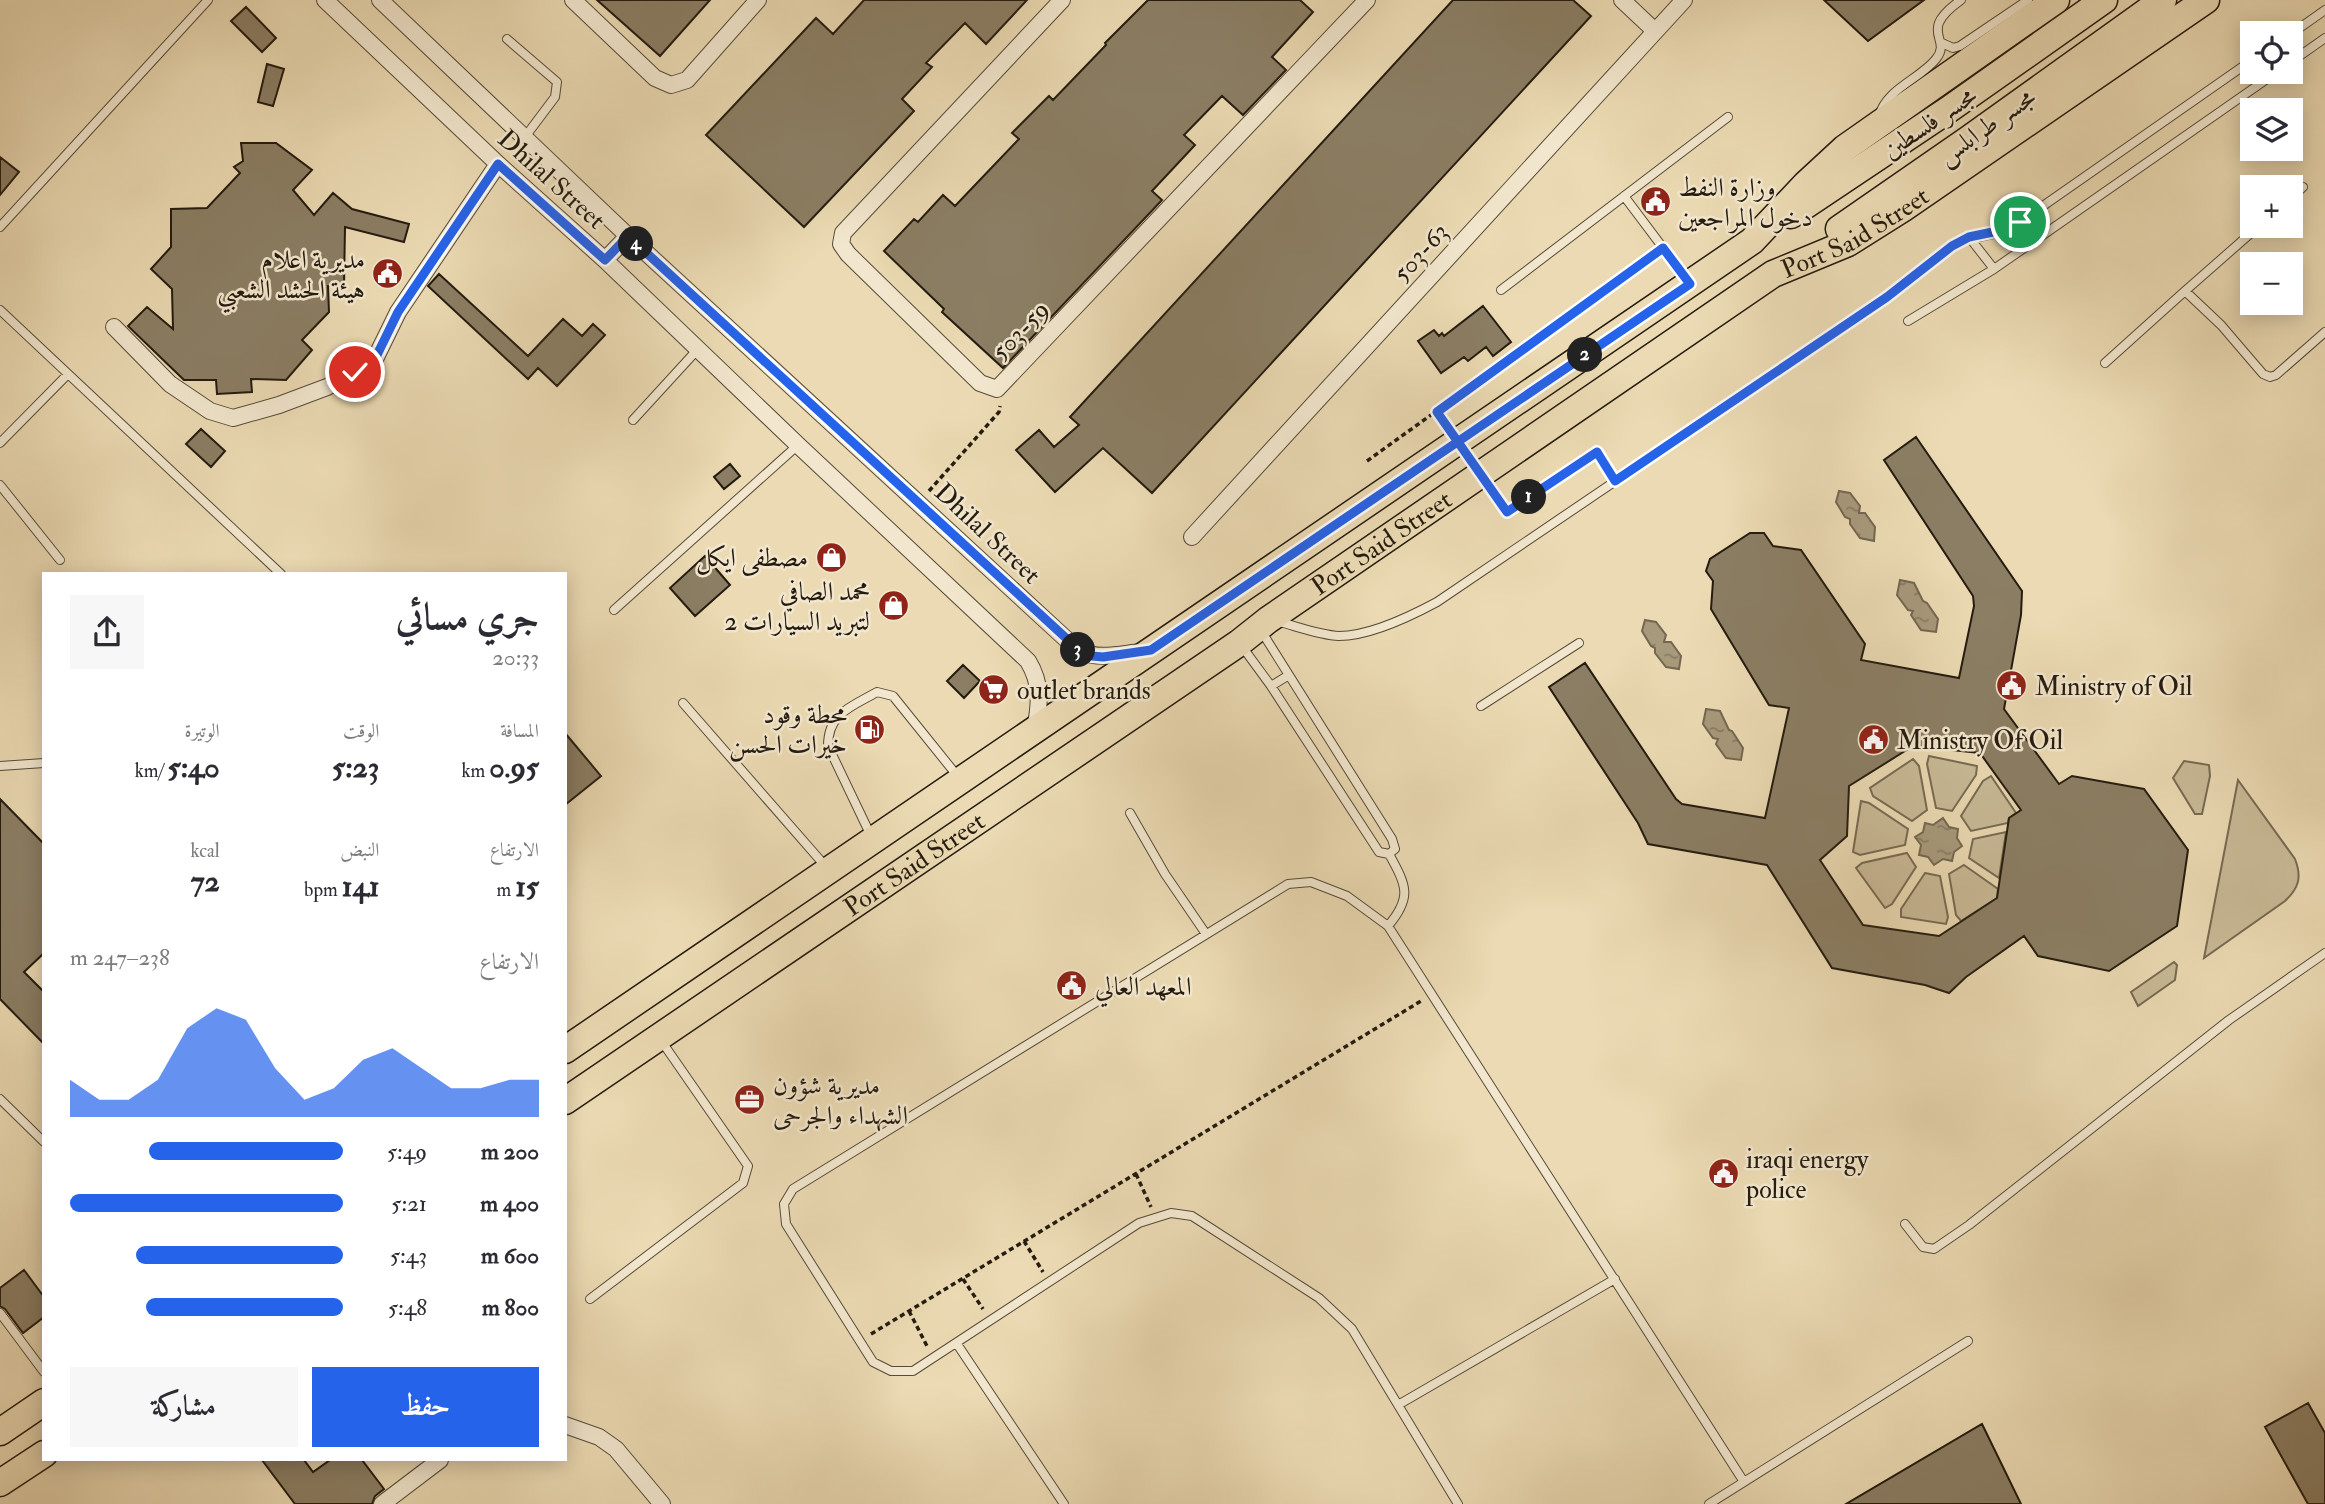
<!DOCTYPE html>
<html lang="ar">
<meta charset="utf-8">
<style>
:root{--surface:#fff;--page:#f7f7f7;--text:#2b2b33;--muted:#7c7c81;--accent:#2563eb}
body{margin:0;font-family:"IM FELL Double Pica",Amiri,serif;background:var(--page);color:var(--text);direction:rtl;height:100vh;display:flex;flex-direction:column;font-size:26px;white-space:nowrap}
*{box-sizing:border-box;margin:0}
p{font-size:23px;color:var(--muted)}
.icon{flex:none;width:38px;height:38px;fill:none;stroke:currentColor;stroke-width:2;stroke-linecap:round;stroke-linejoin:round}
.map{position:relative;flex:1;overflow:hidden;direction:ltr}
.sheet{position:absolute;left:42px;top:572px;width:525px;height:889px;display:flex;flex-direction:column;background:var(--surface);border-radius:0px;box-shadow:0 4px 18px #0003;direction:rtl}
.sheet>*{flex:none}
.fabs{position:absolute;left:2240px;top:21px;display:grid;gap:14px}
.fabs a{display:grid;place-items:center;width:63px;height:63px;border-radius:0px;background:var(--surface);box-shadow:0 4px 18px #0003;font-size:35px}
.pin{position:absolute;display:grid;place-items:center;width:60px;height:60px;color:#fff;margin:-30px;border:4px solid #fff;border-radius:50%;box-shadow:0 2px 7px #0007}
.km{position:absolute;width:35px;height:35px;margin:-18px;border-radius:50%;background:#222;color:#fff;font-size:19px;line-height:35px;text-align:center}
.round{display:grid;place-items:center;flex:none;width:74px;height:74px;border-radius:0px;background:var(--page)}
.headline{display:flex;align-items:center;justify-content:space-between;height:119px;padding:0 28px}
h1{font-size:38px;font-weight:700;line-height:52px}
.figures{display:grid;grid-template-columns:repeat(3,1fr);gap:10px;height:119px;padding:7px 28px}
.figures div{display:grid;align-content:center}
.figures b{font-size:30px;font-weight:700}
.figures small{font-size:19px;font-weight:400}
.figures p{font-size:19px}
.chart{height:196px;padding:14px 28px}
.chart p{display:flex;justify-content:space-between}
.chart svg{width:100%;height:126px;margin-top:7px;fill:var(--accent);opacity:.7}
.primary-button{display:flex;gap:14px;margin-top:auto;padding:14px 28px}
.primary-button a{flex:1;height:80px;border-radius:0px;background:var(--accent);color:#fff;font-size:28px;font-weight:700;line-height:80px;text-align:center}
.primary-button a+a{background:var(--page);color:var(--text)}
ul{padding:0 28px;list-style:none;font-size:23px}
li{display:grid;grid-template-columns:112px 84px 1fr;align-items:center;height:52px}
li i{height:18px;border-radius:9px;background:var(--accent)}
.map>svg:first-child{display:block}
.green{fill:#c9ba97;stroke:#766a53;stroke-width:2}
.water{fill:url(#water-ripples);stroke:#736750;stroke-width:2}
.building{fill:#8b7e64;stroke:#241b0f;stroke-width:2;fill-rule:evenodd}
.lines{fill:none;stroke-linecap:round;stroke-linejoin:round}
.lane-casing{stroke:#564b38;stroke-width:10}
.street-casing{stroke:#564b38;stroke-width:18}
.primary-casing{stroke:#241b0f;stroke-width:29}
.path{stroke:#241b0f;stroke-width:3.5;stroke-dasharray:5 3.5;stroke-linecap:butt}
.lane{stroke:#f2e7ce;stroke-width:8}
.street{stroke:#f2e7ce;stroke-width:16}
.primary{stroke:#ebdab3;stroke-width:26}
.path-bridge{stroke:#241b0f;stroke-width:3.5;stroke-dasharray:5 3.5;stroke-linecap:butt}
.route-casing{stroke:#fff;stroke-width:14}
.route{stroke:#2563eb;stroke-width:9}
.labels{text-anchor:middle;stroke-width:5;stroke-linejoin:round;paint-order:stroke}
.street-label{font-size:26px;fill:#241b0f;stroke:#f2e7ce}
.poi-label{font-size:26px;fill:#241b0f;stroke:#f2e7ce;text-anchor:start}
</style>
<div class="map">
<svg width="2325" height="1504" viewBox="0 0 2325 1504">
<defs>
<pattern id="water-ripples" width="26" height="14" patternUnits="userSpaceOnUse" patternTransform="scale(1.75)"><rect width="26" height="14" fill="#a7997b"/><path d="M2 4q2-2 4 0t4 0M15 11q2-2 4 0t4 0" fill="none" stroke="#887c63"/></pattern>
</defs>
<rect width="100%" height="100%" fill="#ebdab3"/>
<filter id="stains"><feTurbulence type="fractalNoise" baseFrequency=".00286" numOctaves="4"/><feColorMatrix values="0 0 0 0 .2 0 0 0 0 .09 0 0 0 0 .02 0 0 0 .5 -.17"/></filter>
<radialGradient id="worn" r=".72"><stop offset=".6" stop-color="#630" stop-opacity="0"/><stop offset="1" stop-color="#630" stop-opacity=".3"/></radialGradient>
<path class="green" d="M1929 756 1977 766 1976 775 1952 811 1936 808 1927 764Z
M1913 759 1919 766 1927 810 1912 821 1873 796 1870 788Z
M2184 761 2209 765 2210 776 2202 814H2195L2173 778Z
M1991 776 2016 813 2009 818 2008 823 1971 831 1961 816 1983 781Z
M2238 780 2295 859C2302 877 2299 888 2285 901L2204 958Z
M1861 801 1869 803 1908 829 1905 845 1860 855 1853 852Z
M2006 832 1999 878 1969 858 1973 839Z
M1907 853 1916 867 1892 904 1885 908 1856 868 1862 863Z
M1964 865 1998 889 1997 898 1961 921 1956 915 1949 874Z
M1925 873 1940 876 1948 917 1946 924 1901 917V909Z
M2174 962 2177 965 2175 980 2138 1006 2131 992Z"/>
<path class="water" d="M1839 491 1850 493 1860 506 1859 513H1865L1875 527 1874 541 1860 538 1850 524V519L1845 517 1836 502Z
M1900 580 1914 583 1923 601 1927 603 1938 619 1936 632 1921 630 1911 615 1913 611 1908 610 1897 595Z
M1645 620 1656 622 1666 635 1664 642H1671L1681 656 1679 669 1666 667 1655 653V648L1651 646 1642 631Z
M1706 709 1720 711 1729 730 1732 731 1743 748 1741 760 1726 758 1716 744 1718 739 1713 738 1703 724Z
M1943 818 1949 827 1958 829 1957 838 1962 846 1954 852 1952 861 1943 859 1934 865 1928 857 1919 855 1921 845 1915 837 1923 832 1925 823 1933 825Z"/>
<path class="building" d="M597 0H710L660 56Z
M864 0H1027L986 44 965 23 926 63 932 67 902 99 914 111 804 227 706 135 816 18 833 34Z
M1148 0H1300L1313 12 1272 57 1286 70 1243 115 1222 96 1184 135 1195 145 1152 191 1162 200 1003 368 942 312 944 309 884 251 914 219 918 222 943 195 955 206 1019 139 1012 133 1049 96 1053 100 1106 45 1105 43Z
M1453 0H1573L1591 16 1152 493 1103 448 1055 492 1016 450 1039 430 1054 447 1079 425 1070 417Z
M1824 0H1924L1868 41Z
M246 7 276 38 262 52 231 21Z
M267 64 284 69 273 106 258 102Z
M241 143H276L312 170 293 190 314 215 333 193 352 209 409 224 404 242 345 227 344 286H328L329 312 302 340 312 350 286 380 251 379 252 392 217 394 216 380H184L128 326 147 307 173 329 172 289 151 269 171 247V209L207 208 240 173 234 167 243 161Z
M0 157 19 172 0 195Z
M439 274 528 356 563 319 582 336 593 324 605 335 557 386 538 368 528 379 428 286Z
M1483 306 1511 342 1493 356 1486 347 1468 361 1464 357 1441 373 1418 341 1434 330 1439 336 1442 333 1444 336Z
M201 429 225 451 211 467 186 444Z
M1916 437 2022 591 2021 615 2004 709 2059 784 2072 776 2144 789 2188 850 2177 926 2109 971 2038 956 2024 936 1966 977 1949 993 1925 985 1832 968 1767 865 1648 844 1638 823 1549 687 1585 663 1676 799 1682 804 1765 818 1789 708 1769 705 1711 609 1713 581 1706 571 1710 559 1750 533H1764L1773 546 1801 550 1865 644 1861 660 1959 678 1974 606 1973 596 1884 460ZM1913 746 1980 753 2021 810 2009 818 1997 898 1939 936 1863 925 1820 860 1847 836 1849 786Z
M730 464 740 476 724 489 714 477Z
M705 556 730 585 695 616 670 588Z
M963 665 980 681 964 698 947 681Z
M565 733 601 776 565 805Z
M0 799 44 844V953L24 972 44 992V1044L0 999Z
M24 1270 44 1297V1317L23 1333 5 1309 0 1306V1288Z
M2308 1403 2325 1433V1504H2308L2265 1427Z
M1982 1424 2021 1504H1846Z
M262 1460H304L313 1472 330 1460H362L384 1489 375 1496 372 1504H295Z"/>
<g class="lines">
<defs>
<path id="lane" d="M2291 34 2325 10
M507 39 557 82 555 97 525 137
M1942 43 1953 48 1960 46 2028 0
M2291 62 2325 38
M1879 116C1887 88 1919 80 1936 59 1953 38 1916 32 1961 0
M1624 196 1688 281
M2291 198 2303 187
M2259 226 2185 291 2221 325 2263 374 2270 377 2276 375 2325 332
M0 227 208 0
M1969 237 1994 269
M1501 290 1728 117
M0 310 281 574
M1908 321 1994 269 2277 72
M2105 363 2185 291
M633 420 698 349
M0 443 68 374
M0 485 60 560
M614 610 798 445
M1276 621C1296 626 1319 635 1339 636 1369 636 1411 616 1437 602L1887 297 1960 241 1993 234 2020 222 2252 60
M1260 629 1392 839 1395 849 1389 854
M1241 645 1271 686 1379 852 1389 854C1406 885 1413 897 1388 926
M1271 686 1289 675
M683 703 827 868
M1481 706 1579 643
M0 766 44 763
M1130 813 1165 874 1206 934
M872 838 828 746C828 713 851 707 877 692L893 696 959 778
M0 1099 44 1142
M1905 1224 1923 1247 1934 1249 1969 1225 2229 1020 2325 953
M590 1299 743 1183 748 1166 660 1039
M0 1313 44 1372
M957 1344 1064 1504
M1398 1405 1615 1279
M1458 1504 1352 1329 1319 1298 1192 1216 1171 1213 1139 1223 913 1371H891L873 1362 786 1224 784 1204 793 1189 1288 884 1311 882 1347 896 1388 926 1744 1482
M1709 1504 1968 1341"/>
<path id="street" d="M325 0 498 164 605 260 798 445 1028 661C1042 684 1040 704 1035 730
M380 0 628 236 1079 651C1100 660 1120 654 1141 652
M573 0 655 78 671 85 687 80 758 0
M1062 0 843 233 841 244 848 254 980 383 997 389 1367 0
M1622 0 1655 31
M605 260 628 236
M114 327 170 384 210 411 233 418 279 405 327 387 355 372 376 357 398 312 498 164
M1192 537 1684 0
M565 1425 599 1437 616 1449 662 1504
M382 1504 440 1460"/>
<g id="primary">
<path d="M1791 215 1948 110 2104 0"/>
<path d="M1839 229 1969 139 2163 0"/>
<path d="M565 1050 1752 241 1806 184 1845 148 2056 0"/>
<path id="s1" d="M565 1101 1239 643 1268 620 1773 274 1848 243 1902 209 2206 0"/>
<path d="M0 1432 44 1402"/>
<path d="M0 1483 44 1454"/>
</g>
</defs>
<use href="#lane" class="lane-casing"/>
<use href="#street" class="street-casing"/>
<use href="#primary" class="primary-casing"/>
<path class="path" d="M1367 461 1652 256
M929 491 999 412 1000 406
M1507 512 1596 452 1609 471
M1136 1174 1151 1207
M1024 1241 1043 1272
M963 1279 983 1309
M909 1311 927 1346
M871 1334 1421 1001"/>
<use href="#lane" class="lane"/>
<use href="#street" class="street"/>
<use href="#primary" class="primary"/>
<path class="path-bridge" d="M1437 412 1507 512"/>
</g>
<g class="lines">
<defs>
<path id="route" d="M355 372 376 357 398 312 498 164 605 260 628 236 1079 650 1092 656 1103 657 1151 650 1690 284 1663 248 1437 412 1507 512 1597 452 1615 481 1887 297 1952 246 1969 237 2007 229 2020 222"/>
</defs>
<use href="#route" class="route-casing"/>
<use href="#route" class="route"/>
</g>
<defs>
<symbol id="civic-disc" viewBox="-11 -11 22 22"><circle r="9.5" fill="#8f2418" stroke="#f2e7ce"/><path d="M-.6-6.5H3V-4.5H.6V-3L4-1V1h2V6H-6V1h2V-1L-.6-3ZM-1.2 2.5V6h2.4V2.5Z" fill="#fff"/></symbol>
<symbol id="shop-disc" viewBox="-11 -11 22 22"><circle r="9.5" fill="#8f2418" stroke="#f2e7ce"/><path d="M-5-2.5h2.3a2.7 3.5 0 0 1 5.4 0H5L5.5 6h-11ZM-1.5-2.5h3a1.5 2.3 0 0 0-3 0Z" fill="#fff"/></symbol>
<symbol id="supermarket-disc" viewBox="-11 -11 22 22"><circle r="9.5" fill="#8f2418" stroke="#f2e7ce"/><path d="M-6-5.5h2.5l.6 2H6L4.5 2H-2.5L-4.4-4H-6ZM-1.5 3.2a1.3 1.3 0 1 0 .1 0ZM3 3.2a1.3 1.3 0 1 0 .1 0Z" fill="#fff"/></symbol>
<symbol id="fuel-disc" viewBox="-11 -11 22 22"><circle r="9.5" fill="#8f2418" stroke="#f2e7ce"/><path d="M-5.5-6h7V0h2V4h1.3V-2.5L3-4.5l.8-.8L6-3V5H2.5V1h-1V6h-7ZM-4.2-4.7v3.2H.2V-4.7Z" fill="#fff"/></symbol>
<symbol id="office-disc" viewBox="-11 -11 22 22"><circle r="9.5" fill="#8f2418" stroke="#f2e7ce"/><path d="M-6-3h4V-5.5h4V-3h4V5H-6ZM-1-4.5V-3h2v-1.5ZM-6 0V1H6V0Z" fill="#fff"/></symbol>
</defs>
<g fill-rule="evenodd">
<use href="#civic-disc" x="1638" y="184" width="35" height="35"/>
<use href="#civic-disc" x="370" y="256" width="35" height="35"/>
<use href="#shop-disc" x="814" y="540" width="35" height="35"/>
<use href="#shop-disc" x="876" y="588" width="35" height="35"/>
<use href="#civic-disc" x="1994" y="668" width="35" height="35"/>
<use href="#supermarket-disc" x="976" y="672" width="35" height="35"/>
<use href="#fuel-disc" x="852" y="712" width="35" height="35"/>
<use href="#civic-disc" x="1856" y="722" width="35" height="35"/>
<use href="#civic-disc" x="1054" y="968" width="35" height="35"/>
<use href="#office-disc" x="732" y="1082" width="35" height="35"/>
<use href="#civic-disc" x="1706" y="1156" width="35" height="35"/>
</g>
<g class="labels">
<g class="street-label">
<text transform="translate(1929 122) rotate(-34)" y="9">مجسر فلسطين</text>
<text transform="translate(1986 126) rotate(-35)" y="9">مجسر طرابلس</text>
<text transform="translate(552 179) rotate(42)" y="9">Dhilal Street</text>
<text dy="9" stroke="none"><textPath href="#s1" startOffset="1556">Port Said Street</textPath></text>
<text transform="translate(1420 252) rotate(-48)" y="9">503-63</text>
<text transform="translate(1020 330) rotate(-46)" y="9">503-59</text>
<text transform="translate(988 533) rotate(43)" y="9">Dhilal Street</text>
<text dy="9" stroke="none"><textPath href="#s1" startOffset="989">Port Said Street</textPath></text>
<text dy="9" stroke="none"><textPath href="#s1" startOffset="422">Port Said Street</textPath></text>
</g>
<g class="poi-label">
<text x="1678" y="196">وزارة النفط<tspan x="1678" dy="30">دخول المراجعين</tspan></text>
<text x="365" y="268" text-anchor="end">مديرية اعلام<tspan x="365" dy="30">هيئة الحشد الشعبي</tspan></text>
<text x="808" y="566" text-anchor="end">مصطفى ايكل</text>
<text x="870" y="600" text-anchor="end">محمد الصافي<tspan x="870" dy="30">لتبريد السيارات 2</tspan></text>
<text x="2035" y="695">Ministry of Oil</text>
<text x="1017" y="699">outlet brands</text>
<text x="847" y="723" text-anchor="end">محطة وقود<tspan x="847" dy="30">خيرات الحسن</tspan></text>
<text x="1897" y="749">Ministry Of Oil</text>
<text x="1095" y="995">المعهد العالي</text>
<text x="773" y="1094">مديرية شؤون<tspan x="773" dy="30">الشهداء والجرحى</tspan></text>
<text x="1746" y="1168">iraqi energy<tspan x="1746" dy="30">police</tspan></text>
</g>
</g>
<rect width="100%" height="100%" filter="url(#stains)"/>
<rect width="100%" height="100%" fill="url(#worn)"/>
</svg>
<div class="fabs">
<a><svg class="icon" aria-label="locate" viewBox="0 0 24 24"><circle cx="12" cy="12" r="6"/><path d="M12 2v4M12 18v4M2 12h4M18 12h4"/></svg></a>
<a><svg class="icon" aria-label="layers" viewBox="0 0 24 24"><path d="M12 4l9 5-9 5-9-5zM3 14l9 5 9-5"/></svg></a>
<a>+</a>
<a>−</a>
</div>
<div class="pin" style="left:2020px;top:222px;background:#1e9e55"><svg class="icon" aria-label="arrive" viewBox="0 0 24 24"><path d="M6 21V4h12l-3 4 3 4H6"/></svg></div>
<div class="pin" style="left:355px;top:372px;background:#d93025"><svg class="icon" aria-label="check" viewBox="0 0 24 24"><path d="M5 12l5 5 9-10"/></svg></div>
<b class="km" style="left:1529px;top:497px">1</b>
<b class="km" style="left:1585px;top:355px">2</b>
<b class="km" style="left:1078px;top:650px">3</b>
<b class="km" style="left:636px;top:244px">4</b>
<section class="sheet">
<div class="headline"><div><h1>جري مسائي</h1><p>20:33</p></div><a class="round"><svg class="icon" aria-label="share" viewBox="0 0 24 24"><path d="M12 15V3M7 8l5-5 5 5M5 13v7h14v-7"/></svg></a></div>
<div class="figures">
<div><p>المسافة</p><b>0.95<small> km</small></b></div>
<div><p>الوقت</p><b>5:23</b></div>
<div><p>الوتيرة</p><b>5:40<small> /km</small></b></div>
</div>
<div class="figures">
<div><p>الارتفاع</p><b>15<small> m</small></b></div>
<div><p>النبض</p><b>141<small> bpm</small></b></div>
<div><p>kcal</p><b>72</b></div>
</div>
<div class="chart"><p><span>الارتفاع</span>238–247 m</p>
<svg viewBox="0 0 160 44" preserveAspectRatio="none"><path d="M0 44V31L10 38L20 38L30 31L40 13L50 6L60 10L70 27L80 38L90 34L100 24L110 20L120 27L130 34L140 34L150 31L160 31V44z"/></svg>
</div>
<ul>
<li><b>200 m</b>5:49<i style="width:71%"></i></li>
<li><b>400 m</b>5:21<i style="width:100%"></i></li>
<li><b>600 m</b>5:43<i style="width:76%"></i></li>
<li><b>800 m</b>5:48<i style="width:72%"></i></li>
</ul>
<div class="primary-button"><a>حفظ</a><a>مشاركة</a></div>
</section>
</div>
